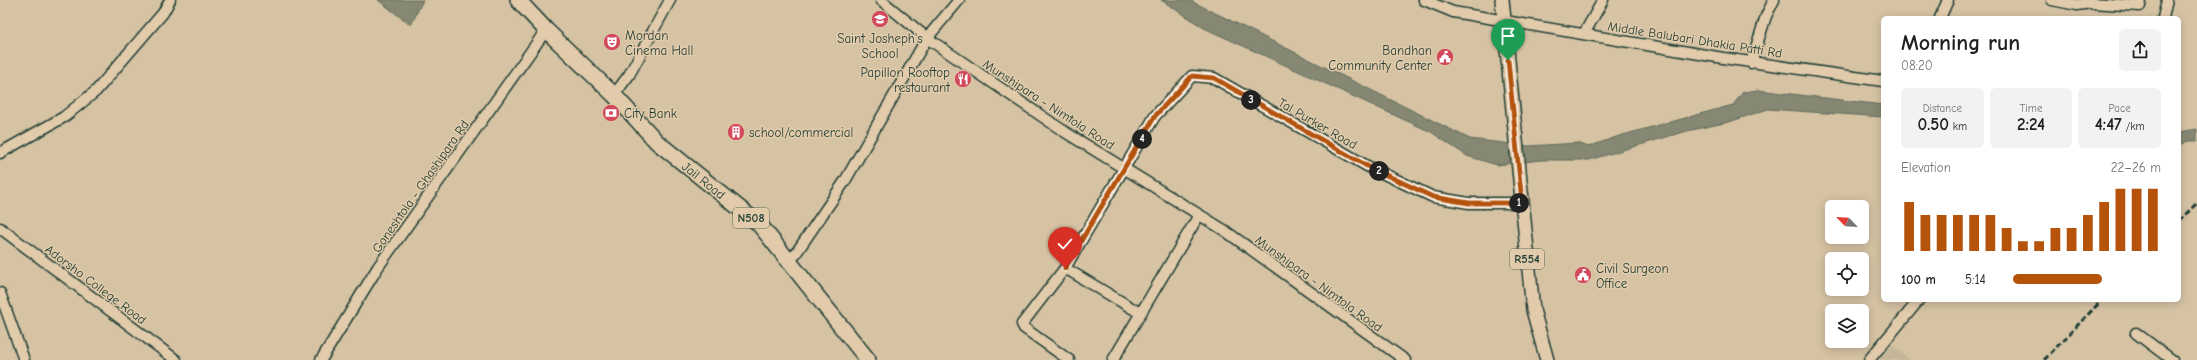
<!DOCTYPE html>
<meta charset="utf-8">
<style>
:root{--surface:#fff;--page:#f2f2f2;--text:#202124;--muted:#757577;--accent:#b45309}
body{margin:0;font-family:"Comic Neue",sans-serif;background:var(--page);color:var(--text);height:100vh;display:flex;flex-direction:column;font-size:15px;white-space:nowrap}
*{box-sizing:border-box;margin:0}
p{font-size:13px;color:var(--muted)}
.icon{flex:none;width:22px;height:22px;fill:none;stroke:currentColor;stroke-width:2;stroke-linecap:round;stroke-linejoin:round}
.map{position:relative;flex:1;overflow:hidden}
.panel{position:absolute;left:1881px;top:16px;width:300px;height:286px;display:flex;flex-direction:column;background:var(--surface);border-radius:6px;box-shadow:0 2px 10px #0003}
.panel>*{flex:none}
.needle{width:26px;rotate:295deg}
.buttons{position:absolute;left:1825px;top:200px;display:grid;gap:8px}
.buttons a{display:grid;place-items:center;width:44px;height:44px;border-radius:6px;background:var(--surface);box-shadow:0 2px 10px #0003;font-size:20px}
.pin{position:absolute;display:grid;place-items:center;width:34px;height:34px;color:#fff;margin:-41px -17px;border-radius:50% 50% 50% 0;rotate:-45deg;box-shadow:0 0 4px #0007}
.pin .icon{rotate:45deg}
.km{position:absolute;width:20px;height:20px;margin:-10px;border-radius:50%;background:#222;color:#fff;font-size:11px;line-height:20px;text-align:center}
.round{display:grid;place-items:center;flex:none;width:42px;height:42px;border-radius:6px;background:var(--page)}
.overview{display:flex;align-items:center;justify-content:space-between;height:68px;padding:0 20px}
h1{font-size:22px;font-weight:600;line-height:30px}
.metrics{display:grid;grid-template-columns:repeat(3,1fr);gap:6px;height:68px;padding:4px 20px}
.metrics div{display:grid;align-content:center;border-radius:6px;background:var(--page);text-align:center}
.metrics b{font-size:17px;font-weight:600}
.metrics small{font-size:11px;font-weight:400}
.metrics p{font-size:11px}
.chart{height:112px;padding:8px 20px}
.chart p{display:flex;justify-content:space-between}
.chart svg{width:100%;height:72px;margin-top:4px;stroke:var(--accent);stroke-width:6}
ul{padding:0 20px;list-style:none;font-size:13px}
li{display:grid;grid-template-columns:64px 48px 1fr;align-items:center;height:30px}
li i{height:10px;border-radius:5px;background:var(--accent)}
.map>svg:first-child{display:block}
.built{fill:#c5b69a}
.water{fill:#868873;stroke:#5d6a5a}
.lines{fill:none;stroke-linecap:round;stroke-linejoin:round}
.minor-casing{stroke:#1f3d34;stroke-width:13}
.major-casing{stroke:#1f3d34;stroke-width:16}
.highway-casing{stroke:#1f3d34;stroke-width:18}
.minor{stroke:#e2cbab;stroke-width:10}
.major{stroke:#e2cbab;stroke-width:13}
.highway{stroke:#e2cbab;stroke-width:15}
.rail{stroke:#1f3d34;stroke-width:3;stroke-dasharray:6 3;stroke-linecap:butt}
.route-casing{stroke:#fff;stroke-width:8}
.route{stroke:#b45309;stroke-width:5}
.labels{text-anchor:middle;stroke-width:3;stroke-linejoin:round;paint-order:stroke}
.shield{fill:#e2cbab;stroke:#5a6858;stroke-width:1}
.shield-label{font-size:12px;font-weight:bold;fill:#1f3d34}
.poi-label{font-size:13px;fill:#1f3d34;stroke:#e2cbab;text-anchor:start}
.street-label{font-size:13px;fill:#1f3d34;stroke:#e2cbab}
</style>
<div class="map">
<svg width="2197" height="360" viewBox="0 0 2197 360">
<rect width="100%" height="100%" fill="#d6c3a4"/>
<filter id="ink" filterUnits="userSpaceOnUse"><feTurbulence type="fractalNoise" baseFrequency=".025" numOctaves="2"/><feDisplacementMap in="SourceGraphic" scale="8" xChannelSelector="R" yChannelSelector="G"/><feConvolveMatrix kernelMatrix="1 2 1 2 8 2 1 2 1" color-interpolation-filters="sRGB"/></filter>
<g filter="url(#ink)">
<path class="built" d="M1890 343 1910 360H1876Z"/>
<path class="water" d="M378 0H423L411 25Z
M1161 0H1189L1470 139 1528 146 1578 143 1588 147 1619 136 1733 105 1743 92 1758 90 1883 105V117L1768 109 1729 122 1687 131 1589 160H1541L1497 165 1467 156 1431 132 1204 28Z
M2197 129V141H2188L2179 145V132Z"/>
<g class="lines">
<defs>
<path id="minor" d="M881 0 927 38 1065 132 1224 230 1405 360
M1424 0 1453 12 1723 58 1883 81
M2052 0 2077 5 2091 3 2140 6 2141 0
M1940 18 1948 0
M2163 18 2167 0
M1584 34 1603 0
M1751 63 1766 16 1774 0
M614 95 629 75 670 0
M0 153 64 117 96 91 163 13 170 0
M0 228 176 360
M790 262 845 181 927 38 959 0
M1065 268 1140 313
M0 293 24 360
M2136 333 2172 360
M321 360 378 267 546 30
M1069 360 1024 328 1022 324 1065 268 1155 116 1192 76 1214 78 1367 166 1433 197 1469 203H1522
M1113 360 1199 215
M1869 360 1919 300"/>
<path id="major" d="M1502 0 1533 310 1547 360"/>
<path id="highway" d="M518 0 546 30 614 95 657 142 759 224 868 360"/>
</defs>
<use href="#minor" class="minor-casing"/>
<use href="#major" class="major-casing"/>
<use href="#highway" class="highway-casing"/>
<use href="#minor" class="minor"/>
<use href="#major" class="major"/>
<use href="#highway" class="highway"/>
<path class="rail" d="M2179 221 2197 203
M2044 360 2102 300"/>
</g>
</g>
<g class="lines" filter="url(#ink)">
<defs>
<path id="route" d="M1065 268 1155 116 1192 76 1214 78 1367 166 1433 197 1469 203H1522L1508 60"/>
</defs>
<use href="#route" class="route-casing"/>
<use href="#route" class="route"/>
</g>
<defs>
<symbol id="school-disc" viewBox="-11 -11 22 22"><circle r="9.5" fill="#d1495b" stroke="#e2cbab"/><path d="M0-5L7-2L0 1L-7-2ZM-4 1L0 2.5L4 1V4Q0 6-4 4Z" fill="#fff"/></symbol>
<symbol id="theatre-disc" viewBox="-11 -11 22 22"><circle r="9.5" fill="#d1495b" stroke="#e2cbab"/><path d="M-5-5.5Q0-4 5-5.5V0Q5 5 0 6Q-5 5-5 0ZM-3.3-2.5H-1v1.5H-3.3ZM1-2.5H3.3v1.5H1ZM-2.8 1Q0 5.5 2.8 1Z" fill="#fff"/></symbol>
<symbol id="civic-disc" viewBox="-11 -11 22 22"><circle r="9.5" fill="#d1495b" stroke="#e2cbab"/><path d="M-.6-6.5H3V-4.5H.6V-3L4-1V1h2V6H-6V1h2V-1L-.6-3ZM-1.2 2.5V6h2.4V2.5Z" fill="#fff"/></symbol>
<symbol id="restaurant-disc" viewBox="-11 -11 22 22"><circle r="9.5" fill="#d1495b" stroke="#e2cbab"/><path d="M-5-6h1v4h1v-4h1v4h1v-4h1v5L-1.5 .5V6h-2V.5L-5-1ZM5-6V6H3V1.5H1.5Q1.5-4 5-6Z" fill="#fff"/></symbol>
<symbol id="bank-disc" viewBox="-11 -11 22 22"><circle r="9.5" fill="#d1495b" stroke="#e2cbab"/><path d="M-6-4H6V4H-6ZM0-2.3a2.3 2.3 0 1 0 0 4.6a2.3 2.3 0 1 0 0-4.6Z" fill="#fff"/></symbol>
<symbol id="building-disc" viewBox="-11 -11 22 22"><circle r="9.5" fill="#d1495b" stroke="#e2cbab"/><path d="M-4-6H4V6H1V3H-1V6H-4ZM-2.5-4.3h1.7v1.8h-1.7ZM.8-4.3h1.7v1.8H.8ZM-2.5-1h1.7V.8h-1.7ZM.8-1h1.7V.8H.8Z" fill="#fff"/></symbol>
</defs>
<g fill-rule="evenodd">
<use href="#school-disc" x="870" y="9" width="20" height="20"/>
<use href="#theatre-disc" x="602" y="32" width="20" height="20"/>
<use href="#civic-disc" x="1435" y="47" width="20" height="20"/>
<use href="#restaurant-disc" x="953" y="69" width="20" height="20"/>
<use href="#bank-disc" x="601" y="103" width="20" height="20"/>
<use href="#building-disc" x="726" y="122" width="20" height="20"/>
<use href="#civic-disc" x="1573" y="265" width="20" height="20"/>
</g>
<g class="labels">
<g class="shield">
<rect x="733" y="208" width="36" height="20" rx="3"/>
<rect x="1510" y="249" width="34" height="20" rx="3"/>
</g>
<g class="shield-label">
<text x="751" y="222">N508</text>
<text x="1527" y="263">R554</text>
</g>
<g class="poi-label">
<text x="625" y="40">Mordan<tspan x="625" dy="15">Cinema Hall</tspan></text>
<text x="880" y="43" text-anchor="middle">Saint Josheph's<tspan x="880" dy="15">School</tspan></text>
<text x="1432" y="55" text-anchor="end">Bandhan<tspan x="1432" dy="15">Community Center</tspan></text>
<text x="950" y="77" text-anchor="end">Papillon Rooftop<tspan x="950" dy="15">restaurant</tspan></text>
<text x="624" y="118">City Bank</text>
<text x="749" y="137">school/commercial</text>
<text x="1596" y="273">Civil Surgeon<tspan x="1596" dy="15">Office</tspan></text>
</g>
<g class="street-label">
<text transform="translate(1695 39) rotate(9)" y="5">Middle Balubari Dhakia Patti Rd</text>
<text transform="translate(1049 104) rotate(33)" y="5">Munshipara - Nimtola Road</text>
<text transform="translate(1318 123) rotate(30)" y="5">Tal Purker Road</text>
<text transform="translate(704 180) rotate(39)" y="5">Jail Road</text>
<text transform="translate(420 186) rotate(-55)" y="5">Goneshtola - Ghashipara Rd</text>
<text transform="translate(1319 283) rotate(36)" y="5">Munshipara - Nimtola Road</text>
<text transform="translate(96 284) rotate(37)" y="5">Adorsho College Road</text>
</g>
</g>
</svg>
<div class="buttons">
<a><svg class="needle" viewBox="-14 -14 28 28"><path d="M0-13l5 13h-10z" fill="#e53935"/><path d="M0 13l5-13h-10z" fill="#757577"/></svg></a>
<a><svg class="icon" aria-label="locate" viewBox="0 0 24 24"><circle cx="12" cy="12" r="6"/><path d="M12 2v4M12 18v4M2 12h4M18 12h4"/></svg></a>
<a><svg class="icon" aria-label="layers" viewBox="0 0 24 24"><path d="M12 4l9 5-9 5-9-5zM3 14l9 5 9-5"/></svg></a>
</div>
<div class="pin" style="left:1508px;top:60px;background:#1e9e55"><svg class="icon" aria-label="arrive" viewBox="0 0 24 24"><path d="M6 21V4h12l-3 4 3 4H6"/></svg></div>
<div class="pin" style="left:1065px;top:268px;background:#d93025"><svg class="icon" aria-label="check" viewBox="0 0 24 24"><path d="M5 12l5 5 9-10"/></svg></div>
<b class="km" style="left:1519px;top:203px">1</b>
<b class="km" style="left:1379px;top:171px">2</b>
<b class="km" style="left:1251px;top:100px">3</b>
<b class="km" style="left:1142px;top:139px">4</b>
<section class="panel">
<div class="overview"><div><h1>Morning run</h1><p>08:20</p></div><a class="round"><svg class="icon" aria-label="share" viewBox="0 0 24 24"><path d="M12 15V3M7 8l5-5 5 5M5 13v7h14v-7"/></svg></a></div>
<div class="metrics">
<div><p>Distance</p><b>0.50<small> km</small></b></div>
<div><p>Time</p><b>2:24</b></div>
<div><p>Pace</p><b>4:47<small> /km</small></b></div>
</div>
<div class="chart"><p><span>Elevation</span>22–26 m</p>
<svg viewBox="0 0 160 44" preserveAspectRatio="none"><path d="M5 44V14M15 44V22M25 44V22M35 44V22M45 44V22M55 44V22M65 44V30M75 44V38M85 44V38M95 44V30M105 44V30M115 44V22M125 44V14M135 44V6M145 44V6M155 44V6"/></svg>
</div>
<ul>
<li><b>100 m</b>5:14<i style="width:60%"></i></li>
</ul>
</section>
</div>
